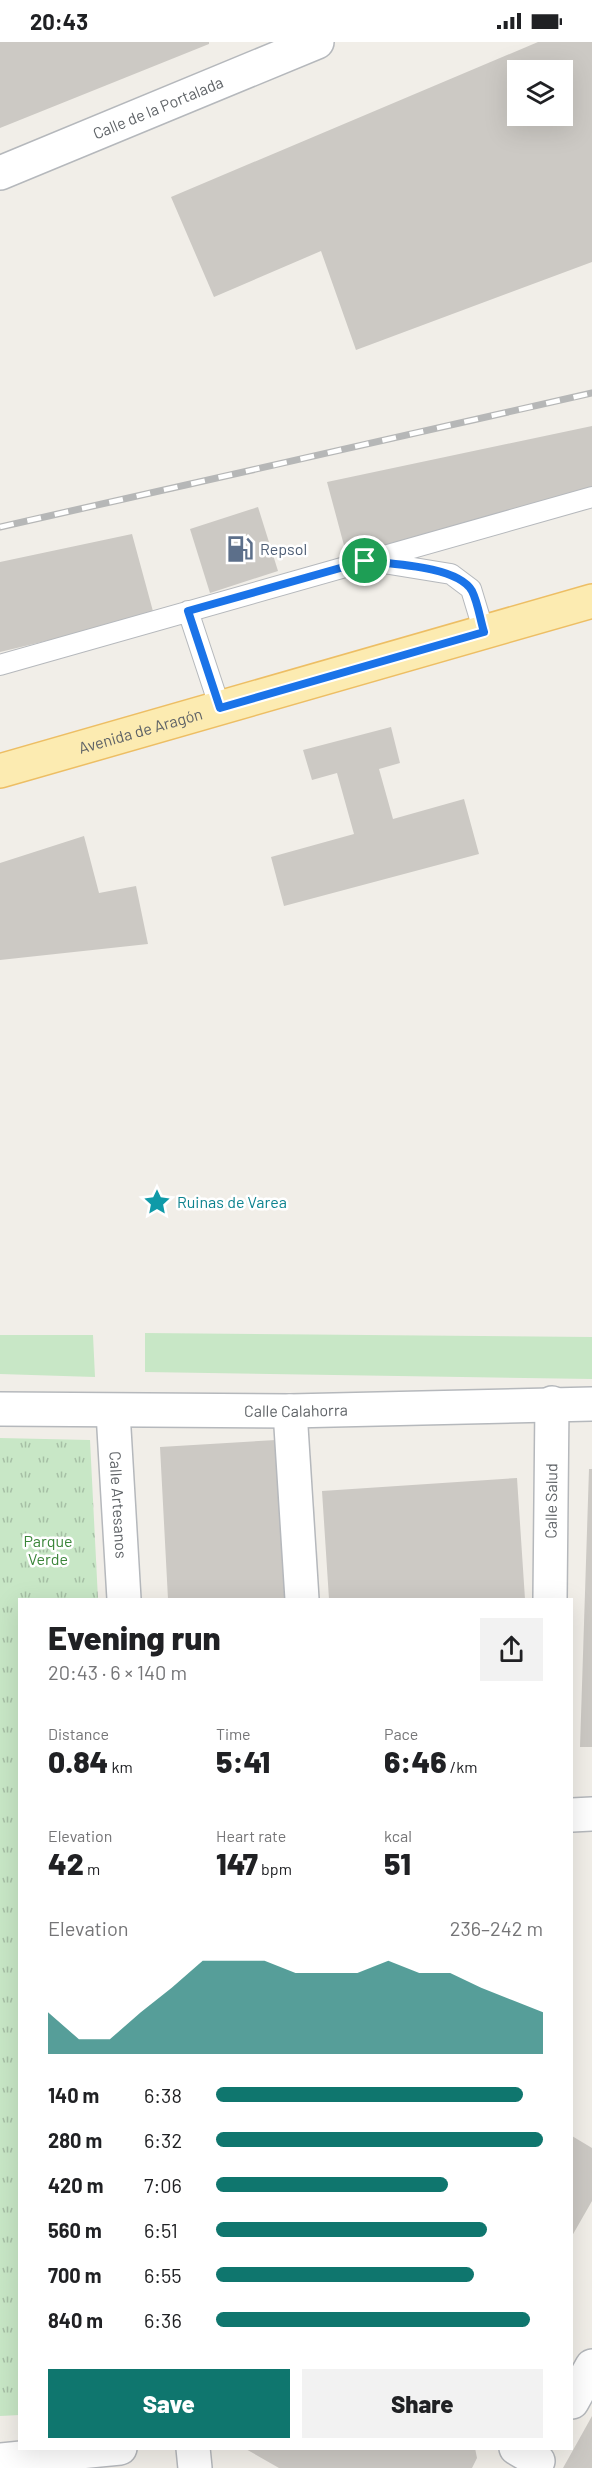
<!DOCTYPE html>
<meta charset="utf-8">
<style>
:root{--surface:#fff;--page:#f2f2f2;--text:#202124;--muted:#757577;--accent:#0f766e}
body{margin:0;font-family:Barlow,sans-serif;background:var(--page);color:var(--text);height:100vh;display:flex;flex-direction:column;font-size:22px;white-space:nowrap}
*{box-sizing:border-box;margin:0}
p{font-size:20px;color:var(--muted)}
.icon{flex:none;width:33px;height:33px;fill:none;stroke:currentColor;stroke-width:2;stroke-linecap:round;stroke-linejoin:round}
.map{position:relative;flex:1;overflow:hidden}
.sheet{position:absolute;left:18px;top:1556px;width:555px;height:852px;display:flex;flex-direction:column;background:var(--surface);border-radius:0px;box-shadow:0 6px 24px #0002}
.sheet>*{flex:none}
.tools{position:absolute;left:507px;top:18px;display:grid;gap:12px}
.tools a{display:grid;place-items:center;width:66px;height:66px;border-radius:0px;background:var(--surface);box-shadow:0 6px 24px #0002;font-size:30px}
.pin{position:absolute;display:grid;place-items:center;width:51px;height:51px;color:#fff;margin:-26px;border:3px solid #fff;border-radius:50%;box-shadow:0 2px 6px #0007}
.round{display:grid;place-items:center;flex:none;width:63px;height:63px;border-radius:0px;background:var(--page)}
.head{display:flex;align-items:center;justify-content:space-between;height:102px;padding:0 30px}
h1{font-size:33px;font-weight:800;line-height:45px}
.metrics{display:grid;grid-template-columns:repeat(3,1fr);gap:9px;height:102px;padding:6px 30px}
.metrics div{display:grid;align-content:center}
.metrics b{font-size:30px;font-weight:800}
.metrics small{font-size:16px;font-weight:400}
.metrics p{font-size:16px}
.chart{height:168px;padding:12px 30px}
.chart p{display:flex;justify-content:space-between}
.chart svg{width:100%;height:108px;margin-top:6px;fill:var(--accent);opacity:.7}
.cta{display:flex;gap:12px;margin-top:auto;padding:12px 30px}
.cta a{flex:1;height:69px;border-radius:0px;background:var(--accent);color:#fff;font-size:24px;font-weight:800;line-height:69px;text-align:center}
.cta a+a{background:var(--page);color:var(--text)}
ul{padding:0 30px;list-style:none;font-size:20px}
li{display:grid;grid-template-columns:96px 72px 1fr;align-items:center;height:45px}
li i{height:15px;border-radius:8px;background:var(--accent)}
.status{display:flex;justify-content:space-between;align-items:center;height:42px;padding:0 30px;background:var(--surface);direction:ltr}
.status svg{height:16px;fill:currentColor}
.map>svg:first-child{display:block}
.green{fill:#c8e7c6}
.park{fill:url(#park-tufts)}
.building{fill:#ccc9c4;fill-rule:evenodd}
.lines{fill:none;stroke-linecap:round;stroke-linejoin:round}
.lane-casing{stroke:#b5b8bc;stroke-width:22}
.street-casing{stroke:#b5b8bc;stroke-width:36}
.primary-casing{stroke:#edbe64;stroke-width:36}
.lane{stroke:#fff;stroke-width:20}
.street{stroke:#fff;stroke-width:33}
.primary{stroke:#fcebb1;stroke-width:33}
.rail-casing{stroke:#b6b7b7;stroke-width:7}
.rail{stroke:#fff;stroke-width:4.5;stroke-dasharray:14;stroke-linecap:butt}
.route-casing{stroke:#fff;stroke-width:12}
.route{stroke:#1a73e8;stroke-width:8}
.labels{text-anchor:middle;stroke-width:5;stroke-linejoin:round;paint-order:stroke}
.street-label{font-size:16px;fill:#5f6367;stroke:#fff}
.service-label{font-size:16px;fill:#4e5e75;stroke:#fff;text-anchor:start}
.culture-label{font-size:16px;fill:#0d838f;stroke:#fff;text-anchor:start}
.park-label{font-size:16px;fill:#3a8539;stroke:#fff}
</style>
<div class="status"><b>20:43</b><svg viewBox="0 0 49 12"><path d="M0 12V9h3v3zM5 12V6h3v6zM10 12V3h3v9zM15 12V0h3v12zM26 1h20v11H26zM47 4h2v5h-2z"/></svg></div>
<div class="map">
<svg width="592" height="2426" viewBox="0 0 592 2426">
<defs>
<pattern id="park-tufts" width="24" height="20" patternUnits="userSpaceOnUse" patternTransform="scale(1.5)"><rect width="24" height="20" fill="#c8e7c6"/><path d="M3 7l-1-3M5 7V3M7 7l1-3M15 17l-1-3M17 17v-4M19 17l1-3" fill="none" stroke="#a6bfa5"/></pattern>
</defs>
<rect width="100%" height="100%" fill="#f1eee8"/>
<path class="green" d="M145 1291 592 1295V1337L145 1330Z
M0 1293H93L95 1335 0 1332Z"/>
<path class="park" d="M0 1396 90 1398 98 1557H20V2373L0 2374Z"/>
<path class="building" d="M0 0H209V2L0 86Z
M538 0H592V220L356 308 321 209 214 255 171 155ZM518 28H562V74H518Z
M592 384V446L349 522 327 440Z
M258 465 278 529 210 551 190 487Z
M132 492 154 573 0 610V520Z
M391 685 400 721 379 727 393 777 464 757 479 812 284 864 271 815 354 792 337 731 312 738 303 708Z
M84 794 99 851 136 844 148 902 0 918V821Z
M276 1398 285 1557H168L160 1405Z
M589 1427H592V1705H580Z
M517 1436 525 1557H329L322 1449Z
M572 2094 592 2106V2159L572 2194Z
M592 2374V2426H563L577 2401Z
M244 2406H475L477 2416 472 2426H279Z"/>
<g class="lines">
<defs>
<path id="lane" d="M377 520 451 532 471 547 484 590
M188 569 220 666
M0 623 592 455"/>
<g id="street">
<path id="s1" d="M0 131 317 0"/>
<path id="s2" d="M0 1367 290 1369 592 1362"/>
<path d="M290 1369 302 1557"/>
<path id="s3" d="M113 1370 124 1557"/>
<path id="s4" d="M550 1557 552 1361"/>
<path d="M572 1773 592 1772"/>
<path d="M572 2360 592 2324"/>
<path d="M193 2406 195 2426"/>
<path d="M516 2406 538 2419"/>
<path d="M0 2418 120 2406"/>
</g>
<g id="primary">
<path id="s5" d="M0 729 592 559"/>
</g>
</defs>
<use href="#lane" class="lane-casing"/>
<use href="#street" class="street-casing"/>
<use href="#primary" class="primary-casing"/>
<use href="#lane" class="lane"/>
<use href="#street" class="street"/>
<use href="#primary" class="primary"/>
<defs>
<path id="rail" d="M0 485 592 351"/>
</defs>
<use href="#rail" class="rail-casing"/>
<use href="#rail" class="rail"/>
</g>
<g class="lines">
<defs>
<path id="route" d="M365 519C391 522 458 524 472 549 478 561 480 577 484 590L220 666 188 569Z"/>
</defs>
<use href="#route" class="route-casing"/>
<use href="#route" class="route"/>
</g>
<defs>
<symbol id="fuel-bare" viewBox="-9 -9 18 18"><path d="M-5.5-6h7V0h2V4h1.3V-2.5L3-4.5l.8-.8L6-3V5H2.5V1h-1V6h-7ZM-4.2-4.7v3.2H.2V-4.7Z" fill="#5c6f8a" stroke="#fff" stroke-width="2.5" paint-order="stroke"/></symbol>
<symbol id="sight-bare" viewBox="-9 -9 18 18"><path d="M0-6L1.8-2.2L6-1.7L2.9 1.2L3.7 5.4L0 3.3L-3.7 5.4L-2.9 1.2L-6-1.7L-1.8-2.2Z" fill="#0f9aa8" stroke="#fff" stroke-width="2.5" paint-order="stroke"/></symbol>
</defs>
<g fill-rule="evenodd">
<use href="#fuel-bare" x="221" y="488" width="38" height="38"/>
<use href="#sight-bare" x="138" y="1141" width="38" height="38"/>
</g>
<g class="labels">
<g class="street-label">
<text dy="6" stroke="none"><textPath href="#s1" startOffset="171">Calle de la Portalada</textPath></text>
<text dy="6" stroke="none"><textPath href="#s5" startOffset="146">Avenida de Aragón</textPath></text>
<text dy="6" stroke="none"><textPath href="#s2" startOffset="296">Calle Calahorra</textPath></text>
<text dy="6" stroke="none"><textPath href="#s4" startOffset="98">Calle Salud</textPath></text>
<text dy="6" stroke="none"><textPath href="#s3" startOffset="93">Calle Artesanos</textPath></text>
</g>
<g class="service-label">
<text x="260" y="513">Repsol</text>
</g>
<g class="culture-label">
<text x="177" y="1166">Ruinas de Varea</text>
</g>
<g class="park-label">
<text x="48" y="1505">Parque<tspan x="48" dy="18">Verde</tspan></text>
</g>
</g>
</svg>
<div class="tools">
<a><svg class="icon" aria-label="layers" viewBox="0 0 24 24"><path d="M12 4l9 5-9 5-9-5zM3 14l9 5 9-5"/></svg></a>
</div>
<div class="pin" style="left:365px;top:519px;background:#1e9e55"><svg class="icon" aria-label="arrive" viewBox="0 0 24 24"><path d="M6 21V4h12l-3 4 3 4H6"/></svg></div>
<section class="sheet">
<div class="head"><div><h1>Evening run</h1><p>20:43 · 6 × 140 m</p></div><a class="round"><svg class="icon" aria-label="share" viewBox="0 0 24 24"><path d="M12 15V3M7 8l5-5 5 5M5 13v7h14v-7"/></svg></a></div>
<div class="metrics">
<div><p>Distance</p><b>0.84<small> km</small></b></div>
<div><p>Time</p><b>5:41</b></div>
<div><p>Pace</p><b>6:46<small> /km</small></b></div>
</div>
<div class="metrics">
<div><p>Elevation</p><b>42<small> m</small></b></div>
<div><p>Heart rate</p><b>147<small> bpm</small></b></div>
<div><p>kcal</p><b>51</b></div>
</div>
<div class="chart"><p><span>Elevation</span>236–242 m</p>
<svg viewBox="0 0 160 44" preserveAspectRatio="none"><path d="M0 44V27L10 38L20 38L30 27L40 17L50 6L60 6L70 6L80 11L90 11L100 11L110 6L120 11L130 11L140 17L150 22L160 27V44z"/></svg>
</div>
<ul>
<li><b>140 m</b>6:38<i style="width:94%"></i></li>
<li><b>280 m</b>6:32<i style="width:100%"></i></li>
<li><b>420 m</b>7:06<i style="width:71%"></i></li>
<li><b>560 m</b>6:51<i style="width:83%"></i></li>
<li><b>700 m</b>6:55<i style="width:79%"></i></li>
<li><b>840 m</b>6:36<i style="width:96%"></i></li>
</ul>
<div class="cta"><a>Save</a><a>Share</a></div>
</section>
</div>
